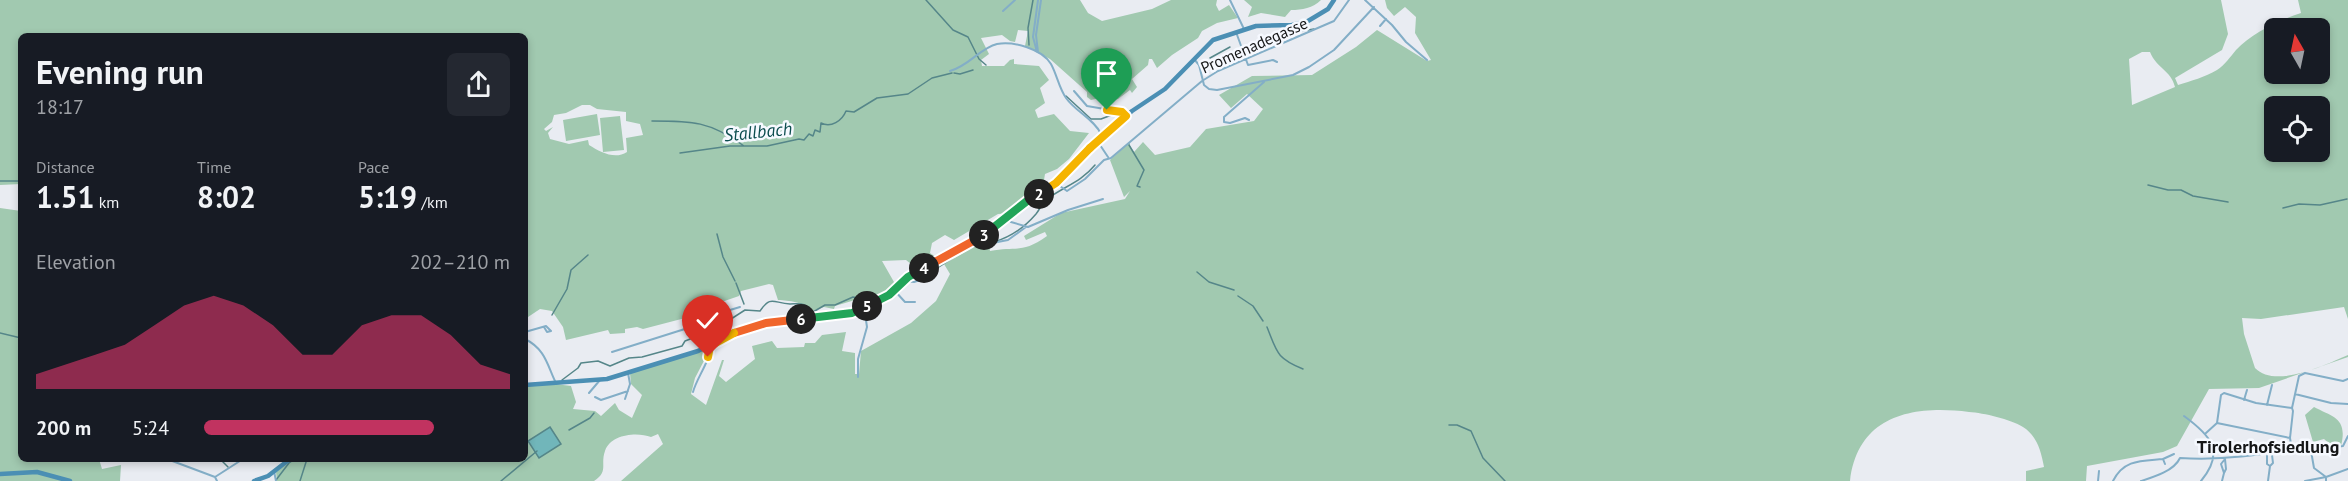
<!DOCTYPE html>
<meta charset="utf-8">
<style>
:root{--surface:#171b24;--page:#242831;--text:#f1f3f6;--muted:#9ea1a6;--accent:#c13360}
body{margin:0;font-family:"PT Sans",sans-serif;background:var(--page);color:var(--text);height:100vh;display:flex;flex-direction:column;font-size:22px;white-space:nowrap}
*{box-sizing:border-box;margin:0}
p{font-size:20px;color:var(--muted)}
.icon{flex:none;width:33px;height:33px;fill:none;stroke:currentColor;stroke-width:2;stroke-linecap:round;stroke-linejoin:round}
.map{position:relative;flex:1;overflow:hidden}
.sheet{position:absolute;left:18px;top:33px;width:510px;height:429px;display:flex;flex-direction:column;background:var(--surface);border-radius:9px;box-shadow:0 3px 9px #0003}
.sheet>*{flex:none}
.needle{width:39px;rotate:351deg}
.tools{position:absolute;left:2264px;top:18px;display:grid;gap:12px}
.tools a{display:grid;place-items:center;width:66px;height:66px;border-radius:9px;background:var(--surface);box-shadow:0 3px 9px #0003;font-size:30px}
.pin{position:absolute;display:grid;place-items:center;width:51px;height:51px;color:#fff;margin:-62px -26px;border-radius:50% 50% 50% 0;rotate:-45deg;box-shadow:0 0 6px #0007}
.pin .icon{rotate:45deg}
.km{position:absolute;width:30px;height:30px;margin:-15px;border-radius:50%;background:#222;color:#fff;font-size:16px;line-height:30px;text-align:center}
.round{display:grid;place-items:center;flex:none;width:63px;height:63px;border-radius:9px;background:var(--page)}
.summary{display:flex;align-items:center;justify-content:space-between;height:102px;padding:0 18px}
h1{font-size:33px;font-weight:700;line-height:45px}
.metrics{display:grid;grid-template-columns:repeat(3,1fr);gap:9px;height:102px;padding:6px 18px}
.metrics div{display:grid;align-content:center}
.metrics b{font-size:30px;font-weight:700}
.metrics small{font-size:16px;font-weight:400}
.metrics p{font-size:16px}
.chart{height:168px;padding:12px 18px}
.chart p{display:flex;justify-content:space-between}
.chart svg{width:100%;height:108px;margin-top:6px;fill:var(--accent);opacity:.7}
ul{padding:0 18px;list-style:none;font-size:20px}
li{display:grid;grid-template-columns:96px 72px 1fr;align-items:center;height:45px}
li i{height:15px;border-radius:8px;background:var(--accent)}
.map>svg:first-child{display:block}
.green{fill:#a1c9b0;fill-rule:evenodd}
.water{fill:#71b6ba;stroke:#558689;stroke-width:1.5}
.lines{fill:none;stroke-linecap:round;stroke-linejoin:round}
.stream{stroke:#558689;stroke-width:1.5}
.street{stroke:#83aec7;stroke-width:2}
.secondary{stroke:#4b8fb4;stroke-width:4.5}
.split-1-casing{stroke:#fff;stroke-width:12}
.split-2-casing{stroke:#fff;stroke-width:12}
.split-3-casing{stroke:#fff;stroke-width:12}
.split-4-casing{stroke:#fff;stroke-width:12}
.split-5-casing{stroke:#fff;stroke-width:12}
.split-6-casing{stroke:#fff;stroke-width:12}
.split-7-casing{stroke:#fff;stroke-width:12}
.split-8-casing{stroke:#fff;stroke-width:12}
.split-1{stroke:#f5b400;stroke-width:8}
.split-2{stroke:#f5b400;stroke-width:8}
.split-3{stroke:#22a559;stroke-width:8}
.split-4{stroke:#f0652b;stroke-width:8}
.split-5{stroke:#22a559;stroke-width:8}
.split-6{stroke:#22a559;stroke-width:8}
.split-7{stroke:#f0652b;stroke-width:8}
.split-8{stroke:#f5b400;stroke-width:8}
.labels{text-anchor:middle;stroke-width:5;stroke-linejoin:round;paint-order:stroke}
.street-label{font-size:16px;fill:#151617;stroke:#f6f9ff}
.water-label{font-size:18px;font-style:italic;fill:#0b4c4e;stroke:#f6f9ff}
.neighbourhood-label{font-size:18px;font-weight:bold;fill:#151617;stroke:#f6f9ff}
</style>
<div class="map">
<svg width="2348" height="481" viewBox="0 0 2348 481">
<rect width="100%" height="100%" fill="#e9ecf2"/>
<path class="green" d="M0 0H1080L1088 13 1102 21 1152 9 1171 0H1217L1216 5 1219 11 1229 5 1238 18 1217 23 1202 31 1198 38 1172 55 1157 68 1152 59H1149L1148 65 1132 79 1137 87 1132 93 1130 90 1118 99 1106 102 1104 97 1091 100 1087 97V92L1050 59 1025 46 1028 31 1018 30 1015 42 1010 41 1002 35 981 38 989 54 981 60 982 66H1004L1010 60 1014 59V64L1039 66 1049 80 1040 88 1045 103 1035 110 1038 118 1054 114 1070 131 1089 133 1069 159 1057 169 1045 174 1044 180 1026 191 1030 198 1010 213 998 214 954 240 945 235 932 243 930 253 939 259 930 263 925 259 911 264 906 260 882 261 894 282C891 296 876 297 867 304L866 301 855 300 835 306 834 309 824 307 809 312C804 301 789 301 778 300L773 285 769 284 741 291 739 296 707 307 701 306 691 312 689 317 643 329 637 327 625 329V333L610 334 608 330 566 340 563 327 552 311 540 309 525 319V36H21V184L0 185ZM582 105H590L597 109 626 112V121L640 124 643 135 626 138 627 152C615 160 600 152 589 145L588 140 569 144 550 139 548 133 553 127 546 131 544 129 552 122 554 115 566 113Z
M1244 0H1321C1313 8 1302 10 1291 10L1285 17 1261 13 1248 17 1252 7Z
M1385 0H2221L2228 34 2222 50 2175 78 2178 85C2191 81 2205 77 2217 70 2225 65 2230 57 2236 50 2252 33 2279 20 2301 13L2298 0H2348V319L2344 307 2261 319 2242 318 2244 334 2255 368C2275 389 2325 365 2348 355V357L2259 388 2209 389 2177 446 2163 452 2087 466 2086 481H2026V471L2044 467C2041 451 2037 436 2023 427 2010 419 1984 413 1969 412 1913 405 1858 415 1850 481H621L663 444 658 434 651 437C637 432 611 434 605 451 600 465 609 471 594 481H277L276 472 293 459H525V386L555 384 571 386 576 402 573 409 595 411 601 416 615 403 619 410 632 418 642 395 631 384 630 373 704 350 707 355 695 378 691 394 706 405 722 360H724L719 376 726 382 755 359 752 346 772 341 777 348 804 347 805 343H815L822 335 846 332 842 351 855 353V374H859L861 351 911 323 936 301 950 274 944 264 975 246H989L990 251C1017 246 1022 254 1047 236L1045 232 1026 240 1024 236 1061 213 1125 199 1130 191 1124 197 1110 160 1130 142V146L1134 152 1143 142 1155 155 1190 147 1206 129 1254 121 1263 109 1247 94 1231 108 1219 95 1252 76 1312 75 1356 47 1377 30 1427 61 1431 60 1415 33 1416 17 1405 7 1394 16 1387 8ZM2274 28H2319V74H2274ZM2142 52H2150C2157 69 2171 70 2175 87L2132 105 2129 59ZM2274 106H2319V152H2274Z
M597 114 600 135 566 141 563 120Z
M620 116 624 150 603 152 600 118Z
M0 208 21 211V459H99L102 469 121 465 120 481H0Z
M2314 407C2333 417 2348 418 2341 446L2333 447 2324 439 2313 442 2305 415Z"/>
<path class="water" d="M550 427 561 444 539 458 528 441Z"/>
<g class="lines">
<path class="stream" d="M926 0 953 30 968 37 979 59 986 65
M1260 42 1277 40 1291 33 1314 29
M1029 45 1028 28 1033 0
M1210 58 1230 47
M954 73 960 74 973 70
M1066 96 1091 119H1101L1117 113
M652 121C692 121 710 121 744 146
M1129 145 1144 170 1137 186 1140 187
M680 153 730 146H767L799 139 804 140 809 134 813 136 815 130 820 132 821 123C831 128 842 121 846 111L854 112 877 98 908 94 932 78 952 73
M0 181H21
M2148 185 2168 190H2181L2193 196 2228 202
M2283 208 2299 204 2320 205 2347 199
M717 234 723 257 735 281
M994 242C1011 237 1024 228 1036 214 1040 209 1042 203 1047 199 1065 186 1081 182 1095 165
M1197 272 1209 282 1234 290
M920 279 968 248 983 244
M736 283 744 304
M1238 296 1253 306 1263 321
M552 315 567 289 571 270 588 255
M1267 327C1277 352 1276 358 1303 369
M0 333 21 338
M562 380 578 368 581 363 598 361 610 366 629 358 642 357 682 346 685 341 698 336 723 317 731 319 745 310 760 311C771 295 773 303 790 304 796 304 799 303 805 305L806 309 813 312 825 305H835L853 297 869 300 878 297 886 293 902 279
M1449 425H1457L1471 431 1483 458 1505 481
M569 430 590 418 594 413
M220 459 228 467
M276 480 289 463 295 459
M300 481 307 459
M501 481 537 451"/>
<path class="street" d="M1230 0 1244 29
M1365 0 1392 25 1406 42 1427 60
M1003 11 1015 0
M1380 26 1386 19
M1236 32 1248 65 1273 60 1277 62
M1037 52 1033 37 1038 0
M1038 52 1036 35 1041 0
M1194 59 1199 65 1204 85 1209 89 1217 90 1293 75 1309 67 1334 50 1374 7
M950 71C969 66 980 48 997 44 1014 41 1042 49 1051 64 1057 75 1059 88 1066 98 1076 112 1094 119 1101 134
M1074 91 1087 106 1122 112 1125 115
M1249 120 1245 118 1230 123 1224 122V117L1264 82
M1098 142 1108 157
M1057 184 1067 191 1085 179 1104 160 1111 158 1202 81 1218 71 1334 21 1349 0
M1007 218 1011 222 1028 227 1068 210 1103 199
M975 240 977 246 1008 240 1026 227
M905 281 914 282 926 278
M894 290 905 302H915
M691 328 704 348
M525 332 546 326 551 331 547 332 544 327
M525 339C545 349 547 364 555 381
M612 352 707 322 720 313 740 307
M525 363 527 384
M858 377V359L867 327 864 307
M693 392C697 377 711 360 710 346
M589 393 600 380
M2295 394 2331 403 2348 404
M595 397 601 400 628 391
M625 399 630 384 628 373
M2244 400 2247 390
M2267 405 2272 385
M2184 416C2210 435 2226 451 2201 481
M2217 423 2221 395 2224 393 2256 403 2292 408
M2206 433 2217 423 2290 438
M2292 450 2290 438 2293 411 2292 408 2299 376 2305 373 2343 381 2348 379
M2311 451 2343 446 2348 436
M2311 451 2314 468 2326 477V481
M2267 456V464L2270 466 2268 481
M167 459 215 477 217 481
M2163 459 2174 454
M2270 466 2273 463 2272 455
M274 471 276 481
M2224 473 2226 469 2225 459
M215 477 243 459
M2098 481 2099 471
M2113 481C2124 459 2142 461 2163 459L2165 464
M2141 481C2154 477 2174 471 2180 458 2225 461 2264 454 2306 447L2311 451
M2222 481 2224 473 2221 464 2225 459
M2305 481 2326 477 2348 469"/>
<path class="secondary" d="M525 385 607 379 698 351 725 337 755 326 858 311 889 295 908 277 989 233 1027 201 1056 183 1102 136 1132 111 1165 89 1213 40 1256 26 1292 25 1308 21 1328 9 1334 0
M0 474 37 472 70 481
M254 481 268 476 290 459"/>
</g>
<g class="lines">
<defs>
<path id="split-1" d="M1090 148 1126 116 1122 112 1107 110"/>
<path id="split-2" d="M1039 194 1056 183 1090 148"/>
<path id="split-3" d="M984 235 1027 201 1039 194"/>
<path id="split-4" d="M924 268 984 235"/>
<path id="split-5" d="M867 306 889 295 908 277 924 268"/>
<path id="split-6" d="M801 319 852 313 867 306"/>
<path id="split-7" d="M734 333 766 323 801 319"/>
<path id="split-8" d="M708 357 710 346 734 333"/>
</defs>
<use href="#split-1" class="split-1-casing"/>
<use href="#split-2" class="split-2-casing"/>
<use href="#split-3" class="split-3-casing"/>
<use href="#split-4" class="split-4-casing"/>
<use href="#split-5" class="split-5-casing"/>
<use href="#split-6" class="split-6-casing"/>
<use href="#split-7" class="split-7-casing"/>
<use href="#split-8" class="split-8-casing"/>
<use href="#split-1" class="split-1"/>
<use href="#split-2" class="split-2"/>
<use href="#split-3" class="split-3"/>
<use href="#split-4" class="split-4"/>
<use href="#split-5" class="split-5"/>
<use href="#split-6" class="split-6"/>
<use href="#split-7" class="split-7"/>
<use href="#split-8" class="split-8"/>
</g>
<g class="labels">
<g class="street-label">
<text transform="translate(1254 45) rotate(-24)" y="6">Promenadegasse</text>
</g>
<g class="water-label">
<text transform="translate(758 132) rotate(-6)" y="6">Stallbach</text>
</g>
<g class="neighbourhood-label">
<text x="2268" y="453">Tirolerhofsiedlung</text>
</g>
</g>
</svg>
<div class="tools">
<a><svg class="needle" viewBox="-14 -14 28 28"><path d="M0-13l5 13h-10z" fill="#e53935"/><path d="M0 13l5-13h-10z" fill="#9ea1a6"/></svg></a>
<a><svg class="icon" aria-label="locate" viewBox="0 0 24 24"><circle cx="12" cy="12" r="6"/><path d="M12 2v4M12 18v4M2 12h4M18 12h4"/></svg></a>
</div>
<div class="pin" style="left:1107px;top:110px;background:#1e9e55"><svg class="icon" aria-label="arrive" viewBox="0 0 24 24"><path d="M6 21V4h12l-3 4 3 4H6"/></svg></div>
<div class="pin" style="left:708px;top:357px;background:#d93025"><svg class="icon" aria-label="check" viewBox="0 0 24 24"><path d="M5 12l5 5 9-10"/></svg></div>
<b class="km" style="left:1039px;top:194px">2</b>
<b class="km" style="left:984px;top:235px">3</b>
<b class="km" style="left:924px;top:268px">4</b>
<b class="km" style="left:867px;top:306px">5</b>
<b class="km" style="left:801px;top:319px">6</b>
<section class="sheet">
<div class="summary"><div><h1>Evening run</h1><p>18:17</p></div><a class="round"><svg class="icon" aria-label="share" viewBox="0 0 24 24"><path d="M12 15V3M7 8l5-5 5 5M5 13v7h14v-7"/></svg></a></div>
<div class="metrics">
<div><p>Distance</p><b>1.51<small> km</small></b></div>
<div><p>Time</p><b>8:02</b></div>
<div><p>Pace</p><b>5:19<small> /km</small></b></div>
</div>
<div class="chart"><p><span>Elevation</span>202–210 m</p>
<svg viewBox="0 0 160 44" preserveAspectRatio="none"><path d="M0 44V38L10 34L20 30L30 26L40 18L50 10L60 6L70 10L80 18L90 30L100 30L110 18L120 14L130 14L140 22L150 34L160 38V44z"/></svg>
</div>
<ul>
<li><b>200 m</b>5:24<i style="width:75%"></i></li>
</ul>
</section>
</div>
